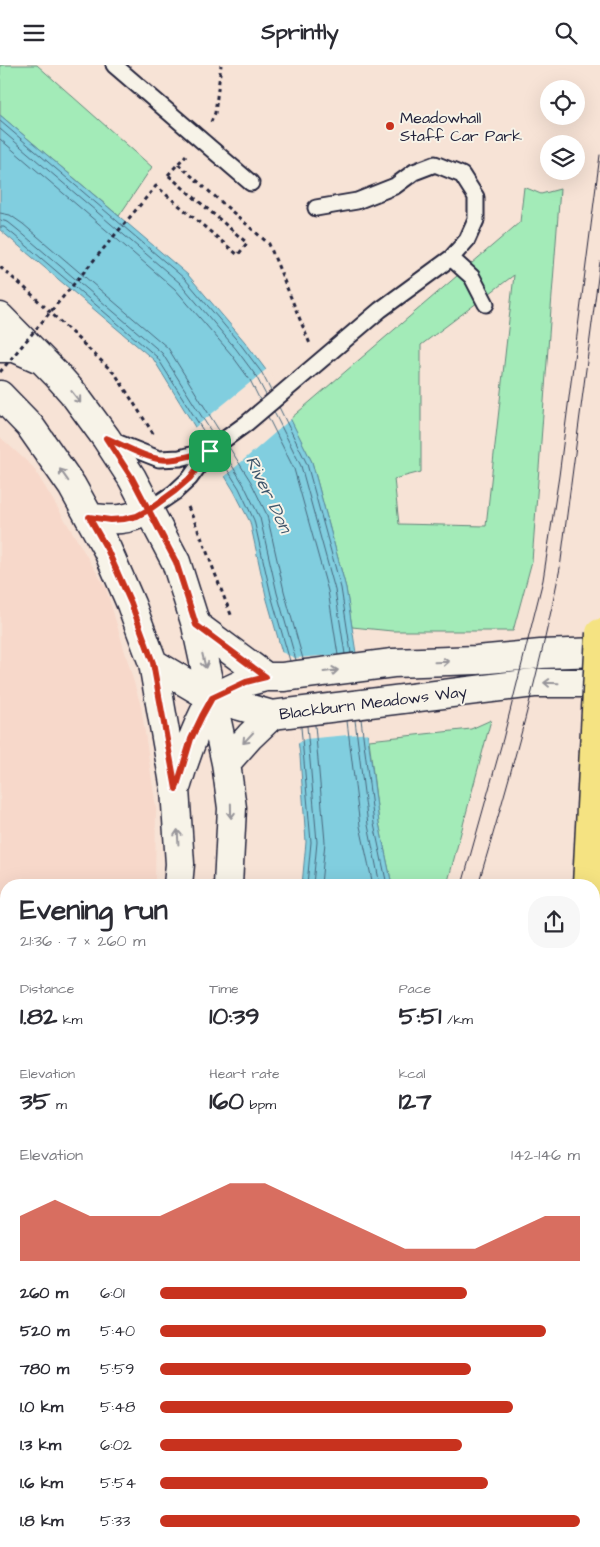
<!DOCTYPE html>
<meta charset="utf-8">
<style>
:root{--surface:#fff;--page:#f7f7f7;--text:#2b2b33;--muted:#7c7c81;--accent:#c8321e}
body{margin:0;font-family:"Architects Daughter",sans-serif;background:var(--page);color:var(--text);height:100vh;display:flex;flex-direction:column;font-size:19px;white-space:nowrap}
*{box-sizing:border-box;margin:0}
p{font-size:16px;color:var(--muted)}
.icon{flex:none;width:28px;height:28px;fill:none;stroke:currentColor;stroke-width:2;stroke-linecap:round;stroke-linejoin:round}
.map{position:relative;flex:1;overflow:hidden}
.drawer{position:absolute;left:0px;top:814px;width:600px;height:669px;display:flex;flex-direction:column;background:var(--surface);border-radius:20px 20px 0 0;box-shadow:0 5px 20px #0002}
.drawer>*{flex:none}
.tools{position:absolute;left:540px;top:15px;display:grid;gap:10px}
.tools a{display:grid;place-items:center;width:45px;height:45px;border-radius:50%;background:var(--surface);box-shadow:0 5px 20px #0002;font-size:25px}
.pin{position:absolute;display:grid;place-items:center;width:42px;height:42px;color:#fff;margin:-21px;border-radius:10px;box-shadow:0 2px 8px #0006}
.round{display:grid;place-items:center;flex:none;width:52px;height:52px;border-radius:20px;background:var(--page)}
.headline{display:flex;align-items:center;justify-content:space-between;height:85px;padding:0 20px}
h1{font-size:28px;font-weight:700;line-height:38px}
.metrics{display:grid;grid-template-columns:repeat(3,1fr);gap:8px;height:85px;padding:5px 20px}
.metrics div{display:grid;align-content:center}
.metrics b{font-size:25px;font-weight:700}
.metrics small{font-size:14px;font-weight:400}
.metrics p{font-size:14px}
.chart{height:140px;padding:10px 20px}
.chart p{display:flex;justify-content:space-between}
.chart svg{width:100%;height:90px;margin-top:5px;fill:var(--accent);opacity:.7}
ul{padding:0 20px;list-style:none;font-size:16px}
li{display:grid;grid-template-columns:80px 60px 1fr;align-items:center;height:38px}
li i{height:12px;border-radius:6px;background:var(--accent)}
header{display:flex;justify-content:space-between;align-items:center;height:65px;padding:0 20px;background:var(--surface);font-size:22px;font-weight:700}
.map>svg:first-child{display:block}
.built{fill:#f7d8ca}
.green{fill:#a3ebb8;stroke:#62867a;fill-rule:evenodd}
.water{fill:#81cedf;stroke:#5b899d}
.pier{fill:#f7e3d6}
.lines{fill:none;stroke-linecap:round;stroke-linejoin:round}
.shore{stroke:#48677d;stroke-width:1}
.service-casing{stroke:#22223b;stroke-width:19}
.tertiary-casing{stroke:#22223b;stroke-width:31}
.trunk-casing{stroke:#22223b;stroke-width:31}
.motorway-casing{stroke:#22223b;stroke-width:31}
.path{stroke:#22223b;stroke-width:3;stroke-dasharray:4 4;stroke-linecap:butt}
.service{stroke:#f7f3e8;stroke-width:15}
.tertiary{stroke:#f7f3e8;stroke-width:28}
.trunk{stroke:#f5e382;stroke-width:28}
.motorway{stroke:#f5e382;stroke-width:28}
.tram{stroke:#22223b;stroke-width:1}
.rail-casing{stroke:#22223b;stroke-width:5.5}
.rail{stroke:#f7f3e8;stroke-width:4;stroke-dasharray:11;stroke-linecap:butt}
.trunk-bridge-casing{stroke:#22223b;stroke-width:31;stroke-linecap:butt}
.motorway-bridge-casing{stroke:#22223b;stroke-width:31;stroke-linecap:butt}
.path-bridge{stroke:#22223b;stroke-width:3;stroke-dasharray:4 4;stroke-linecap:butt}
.trunk-bridge{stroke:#f5e382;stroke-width:28}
.motorway-bridge{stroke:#f5e382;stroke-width:28}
.oneway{stroke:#97959a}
.route-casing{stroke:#fff;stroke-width:10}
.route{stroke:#c8321e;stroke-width:6}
.poi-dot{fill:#c8321e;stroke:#f7f3e8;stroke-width:2}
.labels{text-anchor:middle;stroke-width:4;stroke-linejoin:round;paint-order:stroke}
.poi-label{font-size:16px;fill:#22223b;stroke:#f7f3e8;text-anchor:start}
.street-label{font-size:16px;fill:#22223b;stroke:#f7f3e8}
.water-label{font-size:18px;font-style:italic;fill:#3e566c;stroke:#f7f3e8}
</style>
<header><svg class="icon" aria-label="menu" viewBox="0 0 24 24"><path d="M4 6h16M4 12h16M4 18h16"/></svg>Sprintly<svg class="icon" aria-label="search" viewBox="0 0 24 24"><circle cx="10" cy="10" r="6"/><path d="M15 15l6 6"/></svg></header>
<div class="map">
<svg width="600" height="1482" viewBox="0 0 600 1482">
<rect width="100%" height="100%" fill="#f7e3d6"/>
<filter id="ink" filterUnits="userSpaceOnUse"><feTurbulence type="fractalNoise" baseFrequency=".02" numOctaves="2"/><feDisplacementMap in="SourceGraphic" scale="10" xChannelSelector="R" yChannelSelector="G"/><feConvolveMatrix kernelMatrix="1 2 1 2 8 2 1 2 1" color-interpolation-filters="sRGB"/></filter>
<g filter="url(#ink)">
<path class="built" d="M0 372 33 402 106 523 141 641 156 743 155 820H6V1362L0 1371Z"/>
<path class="green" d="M0 0H37L152 102 119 151 0 50Z
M524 122 541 129 560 124 532 496 513 566H392L352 562 346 523 312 397 290 354 520 157ZM514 210 486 461 399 459 394 414 421 407V280Z
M491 655 447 820H392L379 758 369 675 471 664Z
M237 1476H326L327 1482H234Z"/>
<path class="water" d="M0 50 188 210 245 277 266 305 312 397 346 523 364 640 379 758 392 820H302L306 777 300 691 291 619 266 531 250 457 234 426 154 295 0 165Z
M326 1476H440L443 1482H327Z"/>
<path class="pier" d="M268 303 292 353 224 412 193 364Z
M279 586 295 593 359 588 370 668 305 674 296 680 288 619Z"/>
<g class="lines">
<path class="shore" d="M0 56 185 214 241 280 262 308 271 326
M0 64 180 218 236 284 256 311 266 330
M0 74 175 224 231 289 250 315 260 335
M0 148 10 150 23 159 168 283 220 367
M0 155 8 157 18 165 162 288 214 371
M0 162H4L14 170 157 292 209 375
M279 342 307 399 341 523 351 588
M274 347 301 401 335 525 345 589
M268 352 294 404 328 526 338 590
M229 382 251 417 267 450 284 526 303 594
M223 386 244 420 260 453 277 528 296 595
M218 390 239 423 254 455 271 530 290 596
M361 654 374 759 387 820
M355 655 368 760 380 820
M347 656 360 761 373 820
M315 660 325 777 321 820
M307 661 317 777 313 820
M301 662 311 777 307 820"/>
<defs>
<path id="service" d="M114 0 251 118
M451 193 472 212 486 239
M111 375 159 394 180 393 210 385
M150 444 175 427 190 413 210 385 247 358 380 245 451 193 467 175 476 155V132L462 110 435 99 414 107 395 121 357 136 316 143
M0 885C4 895 5 904 0 913
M0 924 6 925
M0 967 6 972
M138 1482 140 1476"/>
<path id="tertiary" d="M0 252 58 311 73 328 106 373 132 413 176 497 196 560 226 698 232 743 228 820
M0 283H15L40 294
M0 330 30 361 72 421 107 484 131 539 153 598 175 724 180 799 178 820
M89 452C112 456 129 456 150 444
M196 560 266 612
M153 598 212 633 272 650 534 618H600
M212 633 246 617 266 612H283L393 598 477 595 541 589 600 587
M226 698 250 671 272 650
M177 720C186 689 196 661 212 633
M0 1407 6 1400
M0 1472 6 1465"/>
<path id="trunk" d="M580 1476V1482"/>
<path id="motorway" d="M594 1423 595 1482"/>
</defs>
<use href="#service" class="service-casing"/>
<use href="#tertiary" class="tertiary-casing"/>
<use href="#trunk" class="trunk-casing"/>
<use href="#motorway" class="motorway-casing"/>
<path class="path" d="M211 57 215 48 221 0
M178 99 269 179 310 279
M168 110 186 90
M0 202 26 224 116 310 154 370
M188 442C205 478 217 516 232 552
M0 1235 6 1240
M248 1482 250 1476"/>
<use href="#service" class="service"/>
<use href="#tertiary" class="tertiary"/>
<use href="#trunk" class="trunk"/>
<use href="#motorway" class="motorway"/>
<path class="tram" d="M462 820 503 674 543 515 559 411 600 90
M478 820C509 716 539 610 560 503L600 197
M594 972 600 976
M594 989 600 992
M202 1482 205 1476
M215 1482 217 1476"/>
<defs>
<path id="rail" d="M594 1402 600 1398
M482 1482 490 1476"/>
</defs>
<use href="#rail" class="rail-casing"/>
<use href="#rail" class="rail"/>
<defs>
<path id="trunk-bridge" d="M587 820 600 568"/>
<path id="motorway-bridge" d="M594 1018 600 815"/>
</defs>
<use href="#trunk-bridge" class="trunk-bridge-casing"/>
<use href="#motorway-bridge" class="motorway-bridge-casing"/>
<path class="path-bridge" d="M0 307 156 121 238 190 247 178 168 110"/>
<use href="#trunk-bridge" class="trunk-bridge"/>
<use href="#motorway-bridge" class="motorway-bridge"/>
</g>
<defs><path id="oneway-shaft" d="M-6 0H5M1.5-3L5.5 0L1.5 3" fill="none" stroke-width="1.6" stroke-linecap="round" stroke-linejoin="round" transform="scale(1.25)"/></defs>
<g class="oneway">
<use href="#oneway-shaft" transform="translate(76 332) rotate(52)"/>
<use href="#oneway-shaft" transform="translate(64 410) rotate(-125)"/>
<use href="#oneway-shaft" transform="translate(204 596) rotate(77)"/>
<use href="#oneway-shaft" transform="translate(442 597) rotate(-2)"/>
<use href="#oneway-shaft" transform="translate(331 606) rotate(-7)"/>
<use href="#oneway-shaft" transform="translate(551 618) rotate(-178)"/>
<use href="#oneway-shaft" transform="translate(248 673) rotate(133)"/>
<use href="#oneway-shaft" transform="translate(231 746) rotate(89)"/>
<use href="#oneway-shaft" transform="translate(178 772) rotate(-93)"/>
</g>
</g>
<g class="lines" filter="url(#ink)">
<defs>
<path id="route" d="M210 386 190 413 175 426 150 444 137 451 124 454 110 455 89 452 107 484 131 538 153 598 176 724 191 674 202 651 212 633 246 617 266 612 196 560 176 497 132 413 106 373C123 380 141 391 158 394 175 397 194 389 210 386"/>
</defs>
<use href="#route" class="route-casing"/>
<use href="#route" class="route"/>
</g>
<circle class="poi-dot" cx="390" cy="61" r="5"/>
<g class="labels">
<g class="poi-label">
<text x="400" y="58">Meadowhall<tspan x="400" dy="18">Staff Car Park</tspan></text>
</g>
<g class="street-label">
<text transform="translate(373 637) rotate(-7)" y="6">Blackburn Meadows Way</text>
</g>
<g class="water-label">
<text transform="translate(269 429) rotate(64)" y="6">River Don</text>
</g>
</g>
</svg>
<div class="tools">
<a><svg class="icon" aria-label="locate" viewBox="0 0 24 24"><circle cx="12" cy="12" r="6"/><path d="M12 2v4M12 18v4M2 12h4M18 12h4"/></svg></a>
<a><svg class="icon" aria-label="layers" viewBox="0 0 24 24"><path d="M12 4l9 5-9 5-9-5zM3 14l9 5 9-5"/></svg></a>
</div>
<div class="pin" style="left:210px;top:386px;background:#1e9e55"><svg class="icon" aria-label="arrive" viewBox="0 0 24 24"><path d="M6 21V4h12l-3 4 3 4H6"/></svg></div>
<section class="drawer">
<div class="headline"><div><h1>Evening run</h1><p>21:36 · 7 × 260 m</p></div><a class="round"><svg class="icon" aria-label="share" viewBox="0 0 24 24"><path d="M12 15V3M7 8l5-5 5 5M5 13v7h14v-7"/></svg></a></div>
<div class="metrics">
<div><p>Distance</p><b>1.82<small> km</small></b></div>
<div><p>Time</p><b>10:39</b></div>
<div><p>Pace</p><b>5:51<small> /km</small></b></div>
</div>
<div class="metrics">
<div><p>Elevation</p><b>35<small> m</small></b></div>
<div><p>Heart rate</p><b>160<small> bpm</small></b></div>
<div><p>kcal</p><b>127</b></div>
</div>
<div class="chart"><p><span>Elevation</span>142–146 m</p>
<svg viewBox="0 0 160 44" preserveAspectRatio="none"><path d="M0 44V22L10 14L20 22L30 22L40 22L50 14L60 6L70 6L80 14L90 22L100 30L110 38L120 38L130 38L140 30L150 22L160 22V44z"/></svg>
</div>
<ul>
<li><b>260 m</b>6:01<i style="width:73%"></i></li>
<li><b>520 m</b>5:40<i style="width:92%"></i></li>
<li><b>780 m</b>5:59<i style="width:74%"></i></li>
<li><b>1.0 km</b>5:48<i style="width:84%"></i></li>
<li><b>1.3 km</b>6:02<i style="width:72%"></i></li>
<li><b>1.6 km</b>5:54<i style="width:78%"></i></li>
<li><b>1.8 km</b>5:33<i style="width:100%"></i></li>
</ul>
</section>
</div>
